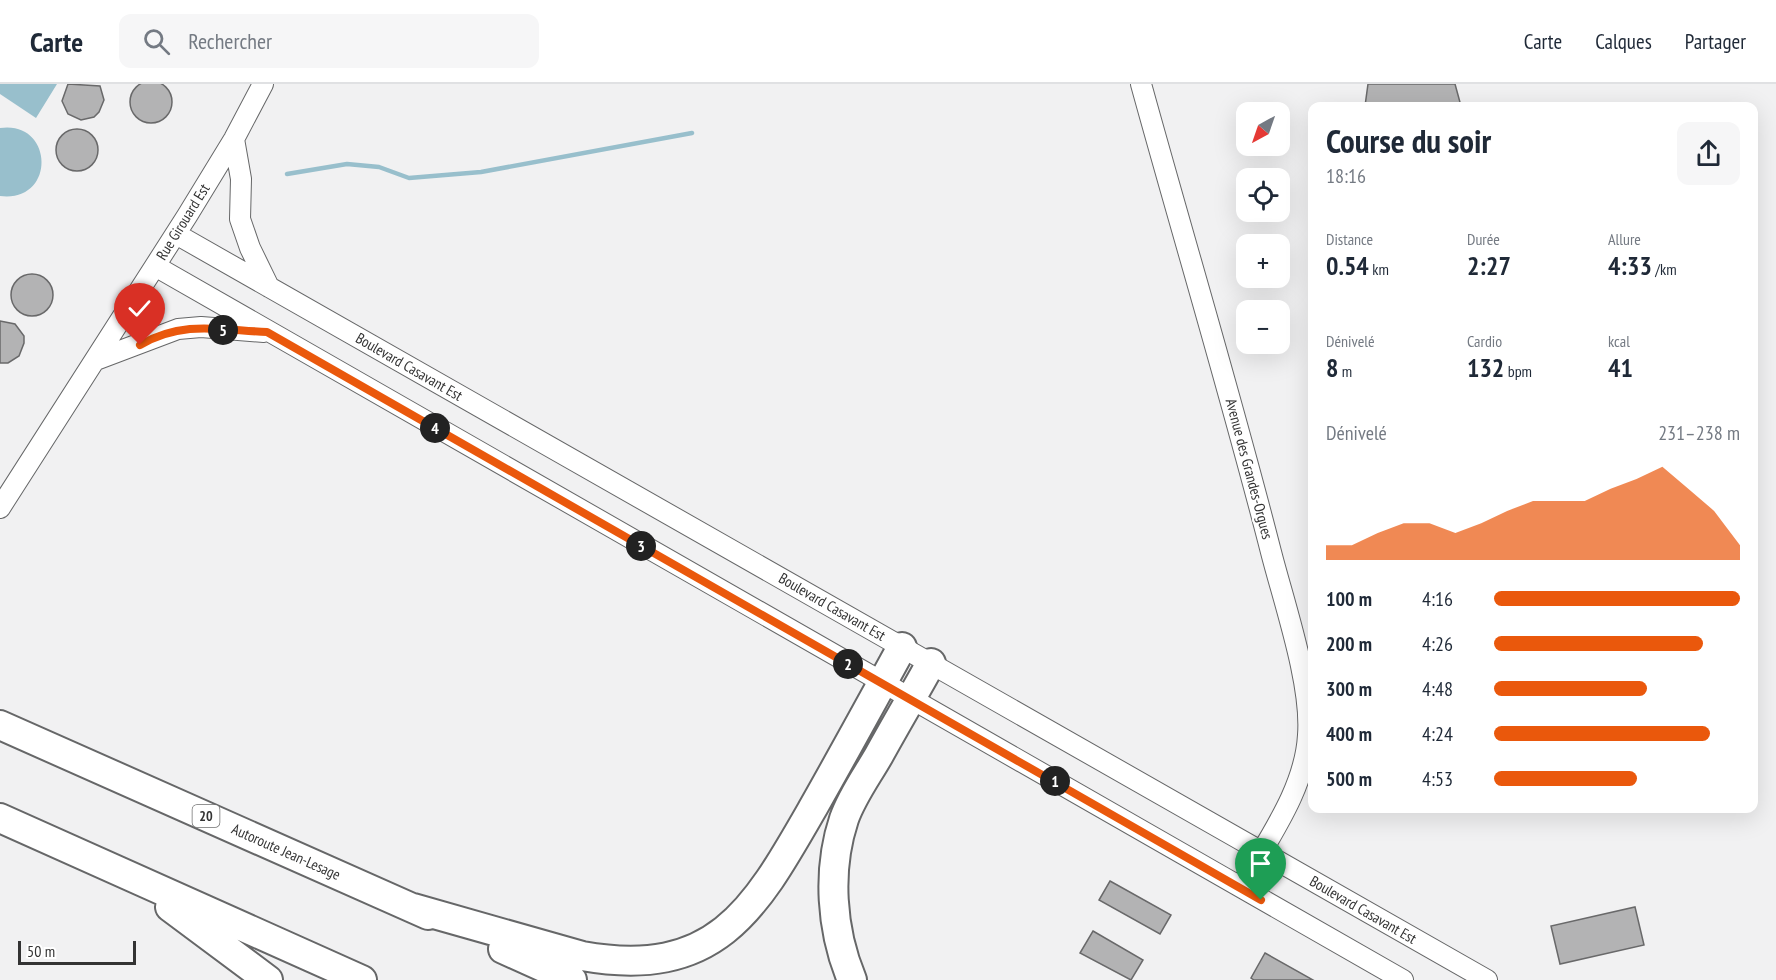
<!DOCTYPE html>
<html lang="fr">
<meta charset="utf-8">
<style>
:root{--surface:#fff;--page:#f6f6f7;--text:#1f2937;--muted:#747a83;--line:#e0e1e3;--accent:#ea580c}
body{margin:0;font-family:"PT Sans Narrow",sans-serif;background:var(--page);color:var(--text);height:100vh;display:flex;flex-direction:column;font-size:22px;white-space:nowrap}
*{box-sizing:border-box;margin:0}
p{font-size:20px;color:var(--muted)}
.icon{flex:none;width:33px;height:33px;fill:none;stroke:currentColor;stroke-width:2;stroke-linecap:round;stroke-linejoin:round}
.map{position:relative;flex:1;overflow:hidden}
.drawer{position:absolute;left:1308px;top:18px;width:450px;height:711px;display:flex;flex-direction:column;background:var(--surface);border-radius:12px;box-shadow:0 6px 24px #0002}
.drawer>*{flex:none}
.needle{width:39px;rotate:220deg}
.fabs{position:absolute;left:1236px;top:18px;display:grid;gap:12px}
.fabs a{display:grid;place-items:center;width:54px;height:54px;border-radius:12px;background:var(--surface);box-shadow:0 6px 24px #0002;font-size:30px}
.scale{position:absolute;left:18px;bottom:15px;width:118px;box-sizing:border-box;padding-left:6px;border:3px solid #333;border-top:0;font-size:16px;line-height:21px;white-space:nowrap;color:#333;-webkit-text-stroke:4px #fff;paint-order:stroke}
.pin{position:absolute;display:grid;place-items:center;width:51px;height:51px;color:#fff;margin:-62px -26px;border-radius:50% 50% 50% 0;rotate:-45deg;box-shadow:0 0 6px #0007}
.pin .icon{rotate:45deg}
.km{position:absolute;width:30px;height:30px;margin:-15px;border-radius:50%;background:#222;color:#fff;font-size:16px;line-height:30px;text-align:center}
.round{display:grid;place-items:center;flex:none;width:63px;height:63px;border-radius:12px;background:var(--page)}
.headline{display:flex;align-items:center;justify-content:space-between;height:102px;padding:0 18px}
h1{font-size:33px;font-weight:600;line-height:45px}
.metrics{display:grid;grid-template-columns:repeat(3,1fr);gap:9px;height:102px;padding:6px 18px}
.metrics div{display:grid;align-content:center}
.metrics b{font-size:26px;font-weight:600}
.metrics small{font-size:16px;font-weight:400}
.metrics p{font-size:16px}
.chart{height:168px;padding:12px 18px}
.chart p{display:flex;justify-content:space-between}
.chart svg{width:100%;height:108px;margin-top:6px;fill:var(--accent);opacity:.7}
ul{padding:0 18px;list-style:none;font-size:20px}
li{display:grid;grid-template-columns:96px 72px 1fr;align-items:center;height:45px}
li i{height:15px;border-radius:8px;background:var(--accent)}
header{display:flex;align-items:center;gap:36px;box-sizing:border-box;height:84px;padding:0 30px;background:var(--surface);border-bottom:2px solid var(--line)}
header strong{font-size:28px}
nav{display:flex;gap:33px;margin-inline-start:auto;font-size:21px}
.search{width:420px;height:54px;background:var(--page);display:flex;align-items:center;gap:15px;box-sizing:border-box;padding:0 21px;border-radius:12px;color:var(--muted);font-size:22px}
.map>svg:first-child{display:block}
.water{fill:#98bfcc}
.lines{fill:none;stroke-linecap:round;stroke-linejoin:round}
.stream{stroke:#98bfcc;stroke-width:4.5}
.building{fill:#b3b3b4;stroke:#69696a;stroke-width:1.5}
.minor-casing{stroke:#666768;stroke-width:22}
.highway-casing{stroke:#666768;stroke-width:32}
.minor{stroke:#fff;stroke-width:20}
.highway{stroke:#fff;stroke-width:28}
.route-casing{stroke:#fff;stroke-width:12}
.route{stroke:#ea580c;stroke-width:8}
.labels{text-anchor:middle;stroke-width:4.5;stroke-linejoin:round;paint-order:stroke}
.shield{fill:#fff;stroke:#707070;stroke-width:1.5}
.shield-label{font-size:14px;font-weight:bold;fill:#333}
.street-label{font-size:15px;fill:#333;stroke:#fff}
</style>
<header>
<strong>Carte</strong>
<div class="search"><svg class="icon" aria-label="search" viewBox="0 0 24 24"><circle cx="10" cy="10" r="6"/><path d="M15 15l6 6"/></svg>Rechercher</div>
<nav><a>Carte</a><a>Calques</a><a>Partager</a></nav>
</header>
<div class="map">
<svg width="1776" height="896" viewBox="0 0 1776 896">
<rect width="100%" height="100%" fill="#f1f1f2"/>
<path class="water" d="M0 0H57L36 34 0 10Z
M0 44C54 36 57 119 0 112Z"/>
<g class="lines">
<path class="stream" d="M287 90 347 80 379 83 409 94 481 88 692 49"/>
</g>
<path class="building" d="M130 18a21 21 0 1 1 42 0a21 21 0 1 1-42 0Z
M68 0 100 2 104 16 99 28 94 33 81 36 68 30 62 17Z
M1368 0H1455L1461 22H1365Z
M56 66a21 21 0 1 1 42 0a21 21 0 1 1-42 0Z
M11 211a21 21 0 1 1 42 0a21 21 0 1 1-42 0Z
M0 237 15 240 24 252V259L19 272 8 279H0Z
M1110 797 1171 831 1160 850 1099 816Z
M1635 823 1644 861 1560 880 1551 842Z
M1093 847 1143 876 1131 896 1080 869Z
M1265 869 1313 896H1254L1251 894Z"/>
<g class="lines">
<defs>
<path id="minor" d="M1141 0C1184 156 1231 311 1271 468 1284 519 1312 600 1308 651 1305 706 1267 756 1241 803
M234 55 241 95 240 135 250 164 269 203
M176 150 1487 896
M155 182 1403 896
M96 276 178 245 201 243 264 248
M0 424 187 132 234 55 263 0"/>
<path id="highway" d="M0 641 428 831
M0 734 362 896
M170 823 268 896
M413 824 582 872C717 896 755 825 814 722 844 669 873 616 902 563
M503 865 572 896
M852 896C831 846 827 786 844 735 852 712 867 692 879 671 896 640 914 610 931 579"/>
</defs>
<use href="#minor" class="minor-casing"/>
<use href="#highway" class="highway-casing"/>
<use href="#minor" class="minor"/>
<use href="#highway" class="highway"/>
</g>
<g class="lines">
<defs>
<path id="route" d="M140 261C183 236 220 246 267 248L1261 816"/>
</defs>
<use href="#route" class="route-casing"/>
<use href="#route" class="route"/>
</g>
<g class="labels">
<rect class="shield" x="192.5" y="721" width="27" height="22" rx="4.5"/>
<g class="shield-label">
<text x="206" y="737">20</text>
</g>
<g class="street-label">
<text transform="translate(183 138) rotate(-58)" y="5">Rue Girouard Est</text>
<text transform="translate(409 283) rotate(30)" y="5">Boulevard Casavant Est</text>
<text transform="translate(1249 385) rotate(75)" y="5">Avenue des Grandes-Orgues</text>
<text transform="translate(832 523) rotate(30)" y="5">Boulevard Casavant Est</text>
<text transform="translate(286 768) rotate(24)" y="5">Autoroute Jean-Lesage</text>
<text transform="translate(1363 826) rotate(30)" y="5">Boulevard Casavant Est</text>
</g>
</g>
</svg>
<div class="fabs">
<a><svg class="needle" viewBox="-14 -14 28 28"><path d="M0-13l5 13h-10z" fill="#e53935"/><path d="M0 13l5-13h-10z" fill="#747a83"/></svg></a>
<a><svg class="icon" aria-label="locate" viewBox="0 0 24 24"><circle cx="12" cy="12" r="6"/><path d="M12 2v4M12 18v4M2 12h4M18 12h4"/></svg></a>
<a>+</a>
<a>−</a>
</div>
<div class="scale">50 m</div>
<div class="pin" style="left:1261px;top:816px;background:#1e9e55"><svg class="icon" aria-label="arrive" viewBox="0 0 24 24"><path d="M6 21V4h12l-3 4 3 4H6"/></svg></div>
<div class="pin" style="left:140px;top:261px;background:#d93025"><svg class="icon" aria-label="check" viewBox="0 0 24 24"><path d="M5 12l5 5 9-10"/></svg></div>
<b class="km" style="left:1055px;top:697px">1</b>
<b class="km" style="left:848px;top:580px">2</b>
<b class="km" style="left:641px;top:462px">3</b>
<b class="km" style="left:435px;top:344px">4</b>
<b class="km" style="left:223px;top:246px">5</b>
<section class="drawer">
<div class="headline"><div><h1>Course du soir</h1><p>18:16</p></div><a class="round"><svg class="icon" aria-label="share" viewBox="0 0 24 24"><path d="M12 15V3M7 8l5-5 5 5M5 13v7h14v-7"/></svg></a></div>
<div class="metrics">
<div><p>Distance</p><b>0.54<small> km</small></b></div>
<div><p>Durée</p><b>2:27</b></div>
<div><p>Allure</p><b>4:33<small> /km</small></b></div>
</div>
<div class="metrics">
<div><p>Dénivelé</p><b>8<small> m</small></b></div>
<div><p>Cardio</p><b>132<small> bpm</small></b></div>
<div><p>kcal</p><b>41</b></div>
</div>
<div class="chart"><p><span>Dénivelé</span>231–238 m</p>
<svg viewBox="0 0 160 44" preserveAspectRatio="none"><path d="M0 44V38L10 38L20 33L30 29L40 29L50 33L60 29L70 24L80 20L90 20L100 20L110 15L120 11L130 6L140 15L150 24L160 38V44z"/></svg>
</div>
<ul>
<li><b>100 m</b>4:16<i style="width:100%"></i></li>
<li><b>200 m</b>4:26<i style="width:85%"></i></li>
<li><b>300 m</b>4:48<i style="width:62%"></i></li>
<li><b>400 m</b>4:24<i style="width:88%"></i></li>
<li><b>500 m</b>4:53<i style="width:58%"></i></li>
</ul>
</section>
</div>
